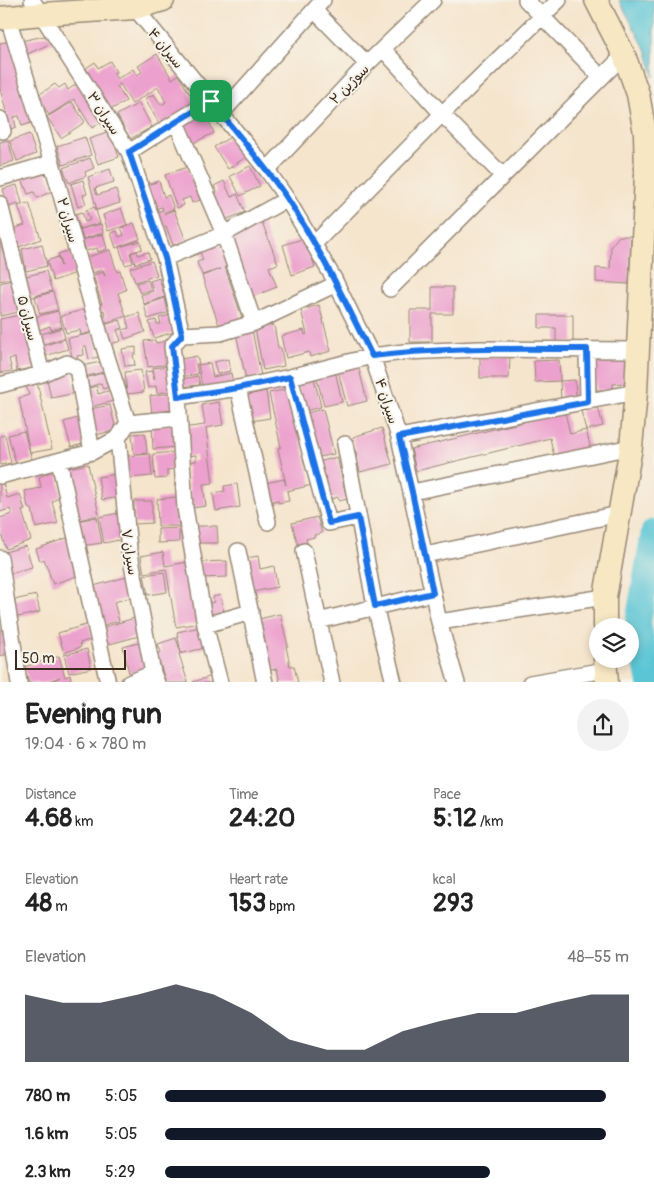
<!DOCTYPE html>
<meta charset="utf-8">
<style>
:root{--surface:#fff;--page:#f2f2f2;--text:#222;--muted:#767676;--accent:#111827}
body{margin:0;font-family:Pangolin,"Playpen Sans Arabic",sans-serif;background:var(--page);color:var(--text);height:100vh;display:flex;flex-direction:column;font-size:19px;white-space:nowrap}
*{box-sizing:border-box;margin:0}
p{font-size:16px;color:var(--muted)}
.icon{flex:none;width:28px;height:28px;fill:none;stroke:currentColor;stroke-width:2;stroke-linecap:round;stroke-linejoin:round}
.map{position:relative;height:682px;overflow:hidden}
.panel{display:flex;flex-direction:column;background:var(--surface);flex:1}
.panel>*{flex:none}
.buttons{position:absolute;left:589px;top:618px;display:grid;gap:10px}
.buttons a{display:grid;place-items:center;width:50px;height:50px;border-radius:50%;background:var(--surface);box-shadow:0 2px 8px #0003;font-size:25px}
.scale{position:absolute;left:15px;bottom:12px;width:111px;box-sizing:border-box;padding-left:5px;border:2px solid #3b2a1e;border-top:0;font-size:14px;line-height:18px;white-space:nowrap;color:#3b2a1e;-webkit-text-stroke:4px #f7f3e8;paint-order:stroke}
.pin{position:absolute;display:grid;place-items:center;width:42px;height:42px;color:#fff;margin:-21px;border-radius:10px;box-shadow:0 2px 8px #0006}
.round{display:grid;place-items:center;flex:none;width:52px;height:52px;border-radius:26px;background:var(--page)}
.head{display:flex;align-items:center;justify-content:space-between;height:85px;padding:0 25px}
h1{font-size:28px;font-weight:800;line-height:38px}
.stats{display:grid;grid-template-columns:repeat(3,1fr);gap:8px;height:85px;padding:5px 25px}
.stats div{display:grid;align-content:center}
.stats b{font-size:25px;font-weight:800}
.stats small{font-size:14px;font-weight:400}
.stats p{font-size:14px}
.chart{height:140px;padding:10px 25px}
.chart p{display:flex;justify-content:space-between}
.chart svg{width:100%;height:90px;margin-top:5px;fill:var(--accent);opacity:.7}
ul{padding:0 25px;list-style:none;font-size:16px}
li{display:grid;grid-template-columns:80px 60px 1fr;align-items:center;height:38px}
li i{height:12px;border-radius:6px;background:var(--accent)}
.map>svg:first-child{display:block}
.water{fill:#5ac5d5;stroke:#4a787a}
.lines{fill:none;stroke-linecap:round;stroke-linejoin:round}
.river{stroke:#5ac5d5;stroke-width:26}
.building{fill:#eca0cd}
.street-casing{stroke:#988876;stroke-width:18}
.secondary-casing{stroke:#988876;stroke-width:25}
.street{stroke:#fff;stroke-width:15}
.secondary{stroke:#f7e8c3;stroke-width:22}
.route-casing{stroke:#fff;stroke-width:10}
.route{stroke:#1a73e8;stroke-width:6}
.labels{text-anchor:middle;stroke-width:4;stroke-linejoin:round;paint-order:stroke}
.street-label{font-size:14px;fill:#3b2a1e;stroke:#f7f3e8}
</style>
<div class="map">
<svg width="654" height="683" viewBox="0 0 654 683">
<rect width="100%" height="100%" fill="#f7f3e8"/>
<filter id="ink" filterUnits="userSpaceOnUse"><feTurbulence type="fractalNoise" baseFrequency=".02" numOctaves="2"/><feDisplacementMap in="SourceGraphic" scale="10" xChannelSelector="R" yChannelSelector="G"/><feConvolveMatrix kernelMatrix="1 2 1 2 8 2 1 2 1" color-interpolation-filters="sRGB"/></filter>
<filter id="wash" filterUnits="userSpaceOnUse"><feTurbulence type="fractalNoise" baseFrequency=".0096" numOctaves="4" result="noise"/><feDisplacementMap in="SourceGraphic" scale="20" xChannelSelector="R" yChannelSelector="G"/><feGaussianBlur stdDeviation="1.12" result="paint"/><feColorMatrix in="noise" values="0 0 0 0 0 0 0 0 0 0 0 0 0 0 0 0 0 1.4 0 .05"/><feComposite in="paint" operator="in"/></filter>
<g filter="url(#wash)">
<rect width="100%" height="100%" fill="#f5e5cd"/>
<path class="water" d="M619 0H654V77L647 52Z"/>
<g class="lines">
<path class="river" d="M650 683 638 623 654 532"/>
</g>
<g id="blocks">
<path class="building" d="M49 35 52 43 25 55 21 41Z
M11 41 31 123 22 126 19 116 14 117 16 127 11 129 0 89V43Z
M157 54 172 79 178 75 196 104 160 125 145 99 154 94 161 105 166 102 158 87 132 104 120 84 117 86 126 101 110 110 86 68 95 62 98 68 110 61 116 72 113 73 117 79 133 69 137 75 142 72 138 66Z
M78 83 102 122 92 128 74 99 49 115 37 96 55 84 59 88 65 84 68 90Z
M72 102 85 122 61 138 47 117Z
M139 103 152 127 130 139 117 115Z
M204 110 214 133 193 143 183 120Z
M110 132 119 157 98 164 89 139Z
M29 134 36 154 17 161 10 141Z
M232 136 246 157 228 169 214 147Z
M85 137 91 155 63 165 57 146Z
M8 140 14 161 0 166V142Z
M90 158 94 168 85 172 86 176 69 183 63 168Z
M250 166 260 186 240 196 230 176Z
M187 167 200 200 192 203 190 197 182 200 184 205 177 208 165 175Z
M45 169 54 190 37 198 34 192 28 194 22 179Z
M110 169 114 182 95 188 97 195 116 189 120 203 97 210 88 177Z
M83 180 87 194 83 195 86 204 78 207 71 184Z
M159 181 164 197 169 195 174 209 164 212V214L174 210 186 241 173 245 166 226 158 229 152 213 163 210 162 207 152 210 144 186Z
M224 181 231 197 237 194 245 212 220 222 210 196 217 192 214 186Z
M17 185 22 203 8 207 3 189Z
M29 203 41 239 19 247 13 229 25 225 18 206Z
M95 207 100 223 80 229 75 214 82 212 85 222 90 220 86 210Z
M121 208 127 225 108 231 103 215Z
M262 222 278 264 269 267 277 287 251 297 228 237Z
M134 223 140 239 116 248 111 233 117 231 119 237 124 235 121 228Z
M101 224 103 233 83 239 80 229Z
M103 234 107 249 98 252 97 248 86 251 83 240Z
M619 236H631L629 284 596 282V268L610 269 611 246Z
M305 238 315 267 292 275 283 245Z
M3 241 13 278 0 281V242Z
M140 241 142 249 130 253 133 263 125 265 119 247Z
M219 242 228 266 225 267 243 321 220 328 202 276 221 269 202 275 197 262 203 260 199 249Z
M42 244 47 266 26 271 22 249Z
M70 250 76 273 53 281 47 261 58 257 61 266 58 254Z
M110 250 117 272 120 271 126 290 118 293 126 316 100 325 98 319 106 316 104 310 96 313 94 307 102 304 93 275 103 272 105 276 103 270 92 273 87 257Z
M137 251 138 255 148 252 150 259 135 264 131 253Z
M152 261 157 275 135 282 130 268Z
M46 271 52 291 29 298 23 277Z
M159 278 165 297 144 304 141 295 153 291 150 281Z
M15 279 23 311 0 316V283Z
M148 280 151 290 140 293 136 283Z
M432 287H453V314H432V342H410V310H432Z
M53 292 58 310 40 314 35 297Z
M165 298 170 312 148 319 144 305Z
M319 305 331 351 310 357 309 352 286 358 281 336 304 330 305 335 307 334 301 310Z
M86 309 92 332 81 335 80 330 66 333 61 316Z
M58 311 62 327 51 330 50 326 39 330 35 317Z
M139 313 145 332 125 339 122 330 129 328 126 317Z
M25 314 36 367 17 371 15 358 9 359 12 371 0 373V319Z
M169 315 174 332 154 338 149 322 156 320 157 324H161L159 318Z
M539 315H573V342H556V328H539Z
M120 320 123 328 117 330 121 341 110 344 104 325Z
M274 325 278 348H281L284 366 263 370 255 328Z
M62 328 65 338 41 345 38 335Z
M252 330 261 376 246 379 236 333Z
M94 333 99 357 89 359 86 346H83L84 355 77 356 78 361 73 362 68 338Z
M65 339 68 349 45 356 42 346Z
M155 340 156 343 166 341 169 364 148 367 144 341Z
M136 347V354H133L135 365 125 366 122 349Z
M197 356 199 364H196L198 374 179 377 176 360Z
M480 356H510L509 378H480Z
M628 356V383L613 384V390H596L595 357Z
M228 359 230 371 217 374 214 362Z
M559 360 560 381 535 382 534 361Z
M105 361 108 371 84 377 82 366Z
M210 363 213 377 231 373 233 383 203 390 198 365Z
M358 365 367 401 347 406 338 371Z
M169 366 173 391 157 393 156 386 148 388 145 372 152 371 153 379H155L153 368Z
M71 369 76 393 51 398 46 375Z
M141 370 144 392 127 394 125 372Z
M335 370 342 402 324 406 316 375Z
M108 371 113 386 103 389 101 383 86 388 83 379Z
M198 376 200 385 182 387 181 379Z
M314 378 321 407 305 411 297 382Z
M575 380 576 396 566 397V400H561L560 381Z
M37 382 52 449 30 453 19 398 29 395 26 385Z
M97 386 98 394 111 390 113 401 91 407 86 389Z
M288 389 312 485 287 491 289 501 278 503V500L269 502 265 483 284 479 286 485 278 448 281 447 269 393Z
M266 391 270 418 251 421 247 395Z
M171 393 174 412 152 414 150 396Z
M219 402 223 425 206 428 213 483 203 484 206 506 192 508 186 462 196 461V455L186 456 182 428 205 425 202 405Z
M110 405 116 430 96 435 90 409Z
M598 407 603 426 586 430 581 411Z
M323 409 334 454 314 458 303 414Z
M565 412 570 434 586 430 592 453 576 457 574 451 554 456 550 438 416 471 411 449Z
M81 417 87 443 71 447 64 422Z
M175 424 177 447 153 449 152 426Z
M382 428 392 464 360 472 353 437Z
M24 431 32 460 16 464 8 435Z
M145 433 147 453 134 454 132 434Z
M5 435 11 463 0 465V436Z
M176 452 177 469 167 470V478L155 479 153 454Z
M150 454 152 476 128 478 127 456Z
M337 457 347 499 339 501 338 497 325 501 315 463Z
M88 464 99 515 79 520 68 468Z
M57 469 61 495 52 502 58 523 36 528 32 509 28 508 25 491 41 488 39 477Z
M117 474 121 497 102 500 98 477Z
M3 483 7 498 20 494 25 510 22 511 31 540 6 549 0 531V518L12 514 10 509 0 512V484Z
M237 484 240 507 216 511 213 493 225 491 224 486Z
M177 497 179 526H158L157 499Z
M134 501H152V523L134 524Z
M119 513 124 539 104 543 99 517Z
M97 517 102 543 81 546 77 521Z
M317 517 322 533 314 535 315 537 306 539 307 543 298 545 292 523Z
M193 526H217L218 543H193Z
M179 528V542L158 543V529Z
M67 538 80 575 53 584 44 559 40 561 36 549Z
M26 546 32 567 11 573 5 552Z
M163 552 165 566 188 562 199 623 176 627 166 569 144 573 141 556Z
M258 556 260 569 274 566 277 587 253 592 247 558Z
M227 561V577L201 578 200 562Z
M164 572 167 592 148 595 144 575Z
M130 576 136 596 114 602 119 621 100 626 90 587Z
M36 595 40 612 14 618 10 601Z
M220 595 225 617 206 621 203 605 214 602 213 597Z
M280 614 288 646H286L290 666H294L298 683H280L277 669 270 670 259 619Z
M138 617 143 635 106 645 101 628Z
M89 624 93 639 80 643 81 647 64 653 58 633Z
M205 626 209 647 179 654 188 683H166L157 654 161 652 158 644 176 638 181 653 177 632Z
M0 630H2L8 654 0 656Z
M142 642 149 669 129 673 123 647Z
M87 649 91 668 69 673 64 655Z
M59 656 65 677 70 675 72 683H48L60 677 44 683H29L24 667Z
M212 676 214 683H193V682Z"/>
</g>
</g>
<g filter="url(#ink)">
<use href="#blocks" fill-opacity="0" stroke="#988876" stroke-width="1"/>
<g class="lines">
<defs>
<path id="street" d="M32 0 129 152 165 258 182 335
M526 0 601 77
M135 8 267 170 287 199 333 277 372 356 399 437 439 622 457 683
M314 10 367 64
M8 18 52 163 101 338 128 423
M383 49 442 114 503 176
M211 101 176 122 224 234 254 323
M221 114 323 0
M0 119 3 131
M129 152 176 122
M267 170 367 64 433 0
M0 178 52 163
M0 204 42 374
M314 244 442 114 559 0
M165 258 224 234 287 199
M390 289 624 55
M182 335 172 346 178 397 185 508 205 625 220 683
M182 335 220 333 254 323 336 284
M587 349 588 402
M290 377 329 523 358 517
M0 385 42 374 67 363 77 368 92 452
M238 388 268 522
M178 397 238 388 290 377 372 356 404 352 480 349 637 350
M128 423 118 438 129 549 153 673 157 683
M128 423 179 418
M399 437 636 392
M345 444 375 606 394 683
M59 461 108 683
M0 476 92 452 118 438
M412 492 631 447
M238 551 265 683
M304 551 332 683
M425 555 619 514
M0 558 19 683
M318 621 433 593
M439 622 605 597
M205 625 251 612
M129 683 153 673
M530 683 605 670"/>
<path id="secondary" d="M596 0 624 55 638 94 645 133 646 174 636 392 631 447 605 597V626
M0 18 42 14 135 8 163 0
M605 659 607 683"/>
</defs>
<use href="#street" class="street-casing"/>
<use href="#secondary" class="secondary-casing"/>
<use href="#street" class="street"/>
<use href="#secondary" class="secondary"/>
</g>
</g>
<g class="lines" filter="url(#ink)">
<defs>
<path id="route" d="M211 101C236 133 264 164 287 198 319 247 346 303 372 356 443 347 515 349 587 349L588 402 399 437 412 492 433 593 375 606 358 517 329 523 290 377 238 388 178 397 172 346 182 335 165 258 129 152 176 122Z"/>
</defs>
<use href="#route" class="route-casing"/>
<use href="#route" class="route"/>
</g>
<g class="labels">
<g class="street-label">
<text transform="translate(166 48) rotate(51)" y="5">سیران ۴</text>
<text transform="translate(349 84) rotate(-46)" y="5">سوژین ۲</text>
<text transform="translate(104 113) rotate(57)" y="5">سیران ۳</text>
<text transform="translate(68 220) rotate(74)" y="5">سیران ۲</text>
<text transform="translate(28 318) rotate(76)" y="5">سیران ۵</text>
<text transform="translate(387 401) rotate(72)" y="5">سیران ۴</text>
<text transform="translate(130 552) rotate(81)" y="5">سیران ۷</text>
</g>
</g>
</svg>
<div class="buttons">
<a><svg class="icon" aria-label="layers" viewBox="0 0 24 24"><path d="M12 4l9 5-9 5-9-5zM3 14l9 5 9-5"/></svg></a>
</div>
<div class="scale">50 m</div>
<div class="pin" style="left:211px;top:101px;background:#1e9e55"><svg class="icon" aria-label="arrive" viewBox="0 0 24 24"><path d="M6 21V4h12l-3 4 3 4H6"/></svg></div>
</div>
<section class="panel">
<div class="head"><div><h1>Evening run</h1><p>19:04 · 6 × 780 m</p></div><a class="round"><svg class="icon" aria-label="share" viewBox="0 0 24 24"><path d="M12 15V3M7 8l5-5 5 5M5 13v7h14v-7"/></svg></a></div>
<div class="stats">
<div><p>Distance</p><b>4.68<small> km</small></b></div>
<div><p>Time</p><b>24:20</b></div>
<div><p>Pace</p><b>5:12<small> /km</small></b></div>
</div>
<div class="stats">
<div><p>Elevation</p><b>48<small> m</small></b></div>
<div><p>Heart rate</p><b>153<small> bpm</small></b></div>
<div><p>kcal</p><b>293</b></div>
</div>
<div class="chart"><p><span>Elevation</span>48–55 m</p>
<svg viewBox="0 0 160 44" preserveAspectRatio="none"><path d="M0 44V11L10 15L20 15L30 11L40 6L50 11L60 20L70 33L80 38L90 38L100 29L110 24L120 20L130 20L140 15L150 11L160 11V44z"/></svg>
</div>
<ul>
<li><b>780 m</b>5:05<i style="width:95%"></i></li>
<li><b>1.6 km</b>5:05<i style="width:95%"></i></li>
<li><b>2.3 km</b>5:29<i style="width:70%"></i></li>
</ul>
</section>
